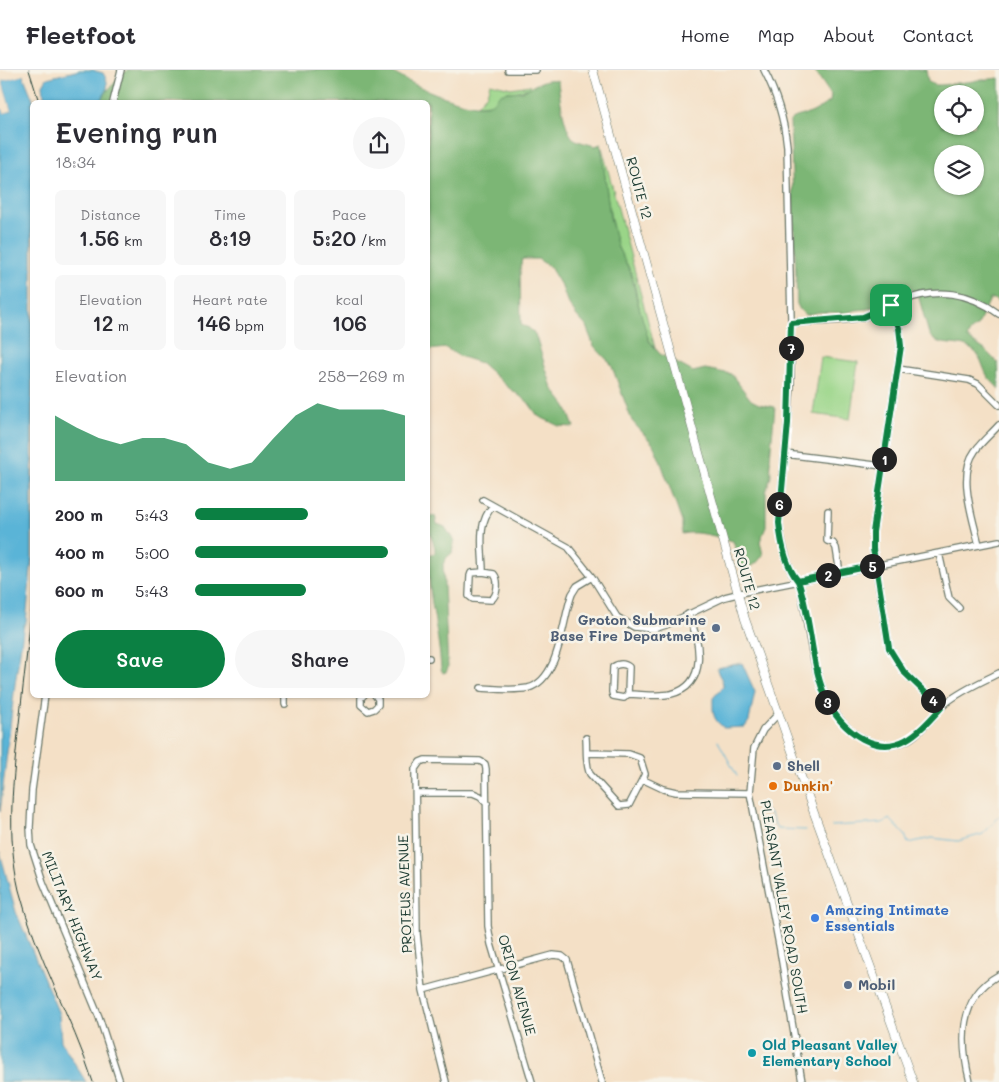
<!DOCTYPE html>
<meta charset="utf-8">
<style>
:root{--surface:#fff;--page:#f7f7f7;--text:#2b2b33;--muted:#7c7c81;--line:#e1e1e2;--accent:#0b8043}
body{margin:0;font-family:Mali,sans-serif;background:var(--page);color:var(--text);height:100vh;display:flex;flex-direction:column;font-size:19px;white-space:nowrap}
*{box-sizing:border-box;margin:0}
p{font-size:16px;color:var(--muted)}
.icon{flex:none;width:28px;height:28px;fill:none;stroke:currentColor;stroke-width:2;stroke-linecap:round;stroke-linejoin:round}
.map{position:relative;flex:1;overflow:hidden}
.panel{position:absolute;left:30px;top:30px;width:400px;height:598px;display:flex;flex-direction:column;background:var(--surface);border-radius:8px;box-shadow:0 1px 4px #0004}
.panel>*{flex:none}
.buttons{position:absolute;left:934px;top:15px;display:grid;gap:10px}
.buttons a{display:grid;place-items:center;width:50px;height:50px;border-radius:50%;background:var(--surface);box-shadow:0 1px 4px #0004;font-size:25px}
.pin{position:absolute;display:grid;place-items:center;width:42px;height:42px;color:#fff;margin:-21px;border-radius:10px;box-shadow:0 2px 8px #0006}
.km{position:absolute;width:25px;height:25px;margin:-12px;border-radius:50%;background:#222;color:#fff;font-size:14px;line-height:25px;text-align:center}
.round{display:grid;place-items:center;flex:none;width:52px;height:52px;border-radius:26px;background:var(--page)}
.summary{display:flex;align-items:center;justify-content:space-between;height:85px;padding:0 25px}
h1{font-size:28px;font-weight:600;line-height:38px}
.figures{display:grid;grid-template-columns:repeat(3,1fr);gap:8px;height:85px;padding:5px 25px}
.figures div{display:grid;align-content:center;border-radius:8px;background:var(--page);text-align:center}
.figures b{font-size:21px;font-weight:600}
.figures small{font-size:14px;font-weight:400}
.figures p{font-size:14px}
.chart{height:140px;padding:10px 25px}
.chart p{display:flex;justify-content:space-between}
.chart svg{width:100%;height:90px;margin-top:5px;fill:var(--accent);opacity:.7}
.button{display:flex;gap:10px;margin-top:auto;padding:10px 25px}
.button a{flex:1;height:58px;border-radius:30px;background:var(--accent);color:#fff;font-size:20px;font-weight:600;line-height:58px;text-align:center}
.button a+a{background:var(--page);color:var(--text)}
ul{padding:0 25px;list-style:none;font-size:16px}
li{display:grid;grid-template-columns:80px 60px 1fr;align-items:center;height:38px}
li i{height:12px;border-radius:6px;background:var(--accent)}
header{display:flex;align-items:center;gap:30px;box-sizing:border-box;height:70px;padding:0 25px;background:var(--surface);border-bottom:1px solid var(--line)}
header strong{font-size:24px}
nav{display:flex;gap:28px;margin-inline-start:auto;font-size:18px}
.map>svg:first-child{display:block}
.green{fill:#9ad588;stroke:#5c895e}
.forest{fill:#7bb674;stroke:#4d7a54;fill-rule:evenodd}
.water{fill:#5ab4d7;stroke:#3c7886}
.pier{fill:#f4e0c6}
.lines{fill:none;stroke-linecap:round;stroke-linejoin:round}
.stream{stroke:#5ab4d7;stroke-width:1}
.minor-casing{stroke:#6a7667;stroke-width:8}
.highway-casing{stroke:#6a7667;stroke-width:9}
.minor{stroke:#fff;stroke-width:5.5}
.highway{stroke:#fff;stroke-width:8}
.rail{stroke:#1f3d34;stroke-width:1}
.route-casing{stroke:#fff;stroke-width:10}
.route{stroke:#0b8043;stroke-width:6}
.service-dot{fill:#5c6f8a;stroke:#f7f3e8;stroke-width:2}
.food-dot{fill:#e8710a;stroke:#f7f3e8;stroke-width:2}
.shop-dot{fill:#3f7fe0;stroke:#f7f3e8;stroke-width:2}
.culture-dot{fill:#0f9aa8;stroke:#f7f3e8;stroke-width:2}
.labels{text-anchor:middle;stroke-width:5;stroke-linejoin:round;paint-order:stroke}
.street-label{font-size:14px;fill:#1f3d34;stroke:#f7f3e8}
.service-label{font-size:14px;font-weight:bold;fill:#4e5e75;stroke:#f7f3e8;text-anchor:start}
.food-label{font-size:14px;font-weight:bold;fill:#c56008;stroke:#f7f3e8;text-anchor:start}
.shop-label{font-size:14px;font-weight:bold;fill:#366cbe;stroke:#f7f3e8;text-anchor:start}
.culture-label{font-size:14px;font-weight:bold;fill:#0d838f;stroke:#f7f3e8;text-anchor:start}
</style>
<header>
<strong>Fleetfoot</strong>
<nav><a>Home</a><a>Map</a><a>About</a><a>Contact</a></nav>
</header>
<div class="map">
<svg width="999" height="1012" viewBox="0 0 999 1012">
<rect width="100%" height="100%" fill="#f7f3e8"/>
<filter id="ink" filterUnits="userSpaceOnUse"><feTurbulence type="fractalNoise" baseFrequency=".02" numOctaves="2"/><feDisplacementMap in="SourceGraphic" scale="10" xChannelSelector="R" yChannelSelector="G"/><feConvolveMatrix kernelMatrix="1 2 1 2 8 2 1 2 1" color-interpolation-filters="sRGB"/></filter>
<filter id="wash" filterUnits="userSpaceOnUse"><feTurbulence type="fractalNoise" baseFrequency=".0096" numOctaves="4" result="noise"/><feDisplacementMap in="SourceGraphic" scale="20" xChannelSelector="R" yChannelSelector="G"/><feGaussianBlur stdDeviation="1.12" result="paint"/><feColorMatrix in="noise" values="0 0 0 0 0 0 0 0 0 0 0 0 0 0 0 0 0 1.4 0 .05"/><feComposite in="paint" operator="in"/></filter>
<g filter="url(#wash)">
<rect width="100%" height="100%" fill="#f4e0c6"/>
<path class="green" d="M490 13 511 18 530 15 532 17 514 22H505L491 34 477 35 487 24Z
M601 74 655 278C638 257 640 227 631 203 628 193 620 185 617 175 608 142 605 108 601 74Z
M821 287 858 292 850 349 813 344Z"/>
<path class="forest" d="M127 0H389C407 13 463 38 485 35 496 34 496 25 503 23 509 21 516 22 522 21 534 17 545 6 558 11 559 23 564 60 573 68 577 72 589 74 595 76L601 74 610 147 618 178 631 203 637 230 649 271 660 284 693 302 705 299 731 304 751 330 759 334 775 337 770 388 771 406 766 422V457L760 471 763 485C757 493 752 500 741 496L733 471C717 467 698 460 682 464V452L660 390 653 374 632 351 611 294 594 276 586 256 576 245 567 231 562 217 550 197 538 189H522L520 199 521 255 529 258 535 264 552 318 566 336 574 357 559 356 538 346 528 332 509 318 481 293 459 286 446 278 428 280V32H99L107 21Z
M814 0H926L928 12 934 15H941L999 8V233L994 229H990L978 255 970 262 967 268 985 280 998 293 999 319C996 315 991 311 988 307 981 295 982 284 969 278 956 271 937 278 929 264L918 225 913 220H905L881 234 867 239 856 240 846 243 820 242 805 245 800 240 797 234 790 51C796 45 805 46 813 42 819 39 823 35 830 32L831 25ZM942 24H975V56H942ZM942 84H975V116H942Z
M428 446H435L437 454 445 457 454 471 452 483 447 487 443 494 448 598 446 602 443 603 441 599C439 560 427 523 428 485L435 483C436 474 430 467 428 459 427 456 428 450 428 446Z"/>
<path class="water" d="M80 0H92L103 3C111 16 107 21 99 32H45L43 15 47 8Z
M23 5 34 32H32V488L26 552 24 555 15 614 0 742V40L3 39 4 43 11 41 2 11Z
M742 593 755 622 749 651 745 657 724 658C712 648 713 644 713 628L723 617C724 609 717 605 717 598Z
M0 782 16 842 59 944 61 971 86 1012H0Z"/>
<path class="pier" d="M17 0H20V4L23 3 24 5 2 11 11 41 4 43 3 39 0 40 2 37 0 28 2 29 6 40 8 39 0 12 1 9 5 8 0 5V3L6 5 17 2Z"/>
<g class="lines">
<path class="stream" d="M718 671 737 706
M760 736 771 745 777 759 805 760
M832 756 882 753 890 749 905 765 908 773 932 768 958 771 983 764 999 747"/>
</g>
</g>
<g filter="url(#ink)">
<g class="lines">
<defs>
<path id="minor" d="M508 0H536
M764 0C777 25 784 48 787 76L791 250V316L779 453C781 470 785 485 791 501 794 507 798 512 801 519 811 570 814 650 870 672 883 677 899 676 911 668 924 659 934 644 946 633 962 620 981 612 999 603
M113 32 121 0
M891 235 899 258 901 276 873 462V479L889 578 904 602 941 638
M791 253C815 251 840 252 863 247 877 244 889 236 902 231 936 217 970 222 999 244
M898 299 969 310 978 314 999 335
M785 384 883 396
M483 430 568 477 592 507 617 547 634 557 653 559 666 555 725 527 749 521 999 471
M828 441 827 471 833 473 836 478 840 503
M979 475C973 448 957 405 975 381 982 371 991 364 999 355
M939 483 949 528 959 538
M483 502 494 504C499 510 498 525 491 530L473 529 469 526 470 506 471 503Z
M483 502C483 481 476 453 493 436
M428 588H429
M481 618C497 619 513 621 528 618 560 610 562 550 572 524L577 516 592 507
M628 624 629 597C624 593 619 593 613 597L612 622 613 626 624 628 628 624C641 624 657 627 671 624 709 615 700 570 688 544
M45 625 32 720 30 757 31 775 43 812 99 947 120 1012
M285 625V634
M364 625 361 628V635L368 641 374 639 378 635V629L375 625
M778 644 763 660 754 678 750 723 780 880 802 1012
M586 668C587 679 585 694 590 704L619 736 629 735 645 704 640 688 629 684 587 683
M644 710 663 719 676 722 750 723
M416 723H473L480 726 487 733
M423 920 553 885 562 886 567 890 602 1012
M446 1012 423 920 417 864 415 699 420 692 425 690 480 691 485 694 486 699 488 856 491 874 532 1012
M970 1012C960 972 958 927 999 905"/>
<path id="highway" d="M593 0 745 549 814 743 913 1012"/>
</defs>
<use href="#minor" class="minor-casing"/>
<use href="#highway" class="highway-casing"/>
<use href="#minor" class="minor"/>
<use href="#highway" class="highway"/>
<path class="rail" d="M29 0 39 32
M32 536C28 576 23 615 19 654 13 710 6 764 19 820 36 887 72 947 93 1012"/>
</g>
</g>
<g class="lines" filter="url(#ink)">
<defs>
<path id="route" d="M891 235 899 258 901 276 873 462V479L876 495 798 511C818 563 805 637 863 669 898 687 919 662 941 638L904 602 889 578 876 495 798 511C785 495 781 473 779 453L788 353 791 253 863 247 891 235"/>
</defs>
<use href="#route" class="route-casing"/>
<use href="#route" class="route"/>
</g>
<g class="service-dot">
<circle cx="716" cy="558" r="5"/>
<circle cx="777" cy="696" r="5"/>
<circle cx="848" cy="915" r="5"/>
</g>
<circle class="food-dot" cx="773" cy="716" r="5"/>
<circle class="shop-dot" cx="815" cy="848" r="5"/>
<circle class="culture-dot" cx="752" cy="983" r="5"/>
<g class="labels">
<g class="street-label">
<text transform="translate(639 118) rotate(75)" y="5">ROUTE 12</text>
<text transform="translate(747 509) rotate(74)" y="5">ROUTE 12</text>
<text transform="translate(405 824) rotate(-92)" y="5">PROTEUS AVENUE</text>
<text transform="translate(784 837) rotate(80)" y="5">PLEASANT VALLEY ROAD SOUTH</text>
<text transform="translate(72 846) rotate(68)" y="5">MILITARY HIGHWAY</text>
<text transform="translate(517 915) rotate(74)" y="5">ORION AVENUE</text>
</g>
<g class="service-label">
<text x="706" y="555" text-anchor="end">Groton Submarine<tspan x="706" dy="16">Base Fire Department</tspan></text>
<text x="787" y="701">Shell</text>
<text x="858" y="920">Mobil</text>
</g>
<g class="food-label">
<text x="783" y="721">Dunkin'</text>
</g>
<g class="shop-label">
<text x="825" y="845">Amazing Intimate<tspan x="825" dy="16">Essentials</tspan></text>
</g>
<g class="culture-label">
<text x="762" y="980">Old Pleasant Valley<tspan x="762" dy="16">Elementary School</tspan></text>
</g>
</g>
</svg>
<div class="buttons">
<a><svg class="icon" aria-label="locate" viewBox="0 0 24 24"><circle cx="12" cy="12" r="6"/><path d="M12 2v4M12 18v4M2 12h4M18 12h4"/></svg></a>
<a><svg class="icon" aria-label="layers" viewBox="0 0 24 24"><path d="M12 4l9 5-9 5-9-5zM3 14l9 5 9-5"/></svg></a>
</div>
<div class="pin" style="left:891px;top:235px;background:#1e9e55"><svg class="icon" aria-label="arrive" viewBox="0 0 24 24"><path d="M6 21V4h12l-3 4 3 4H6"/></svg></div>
<b class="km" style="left:884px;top:389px">1</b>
<b class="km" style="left:828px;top:505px">2</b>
<b class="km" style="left:827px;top:632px">3</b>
<b class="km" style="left:933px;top:630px">4</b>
<b class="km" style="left:872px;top:496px">5</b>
<b class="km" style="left:779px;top:434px">6</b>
<b class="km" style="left:791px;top:278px">7</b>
<section class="panel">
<div class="summary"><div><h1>Evening run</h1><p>18:34</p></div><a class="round"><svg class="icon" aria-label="share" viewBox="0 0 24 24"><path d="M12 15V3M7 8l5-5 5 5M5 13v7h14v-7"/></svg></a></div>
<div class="figures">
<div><p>Distance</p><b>1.56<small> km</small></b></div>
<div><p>Time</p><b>8:19</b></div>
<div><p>Pace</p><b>5:20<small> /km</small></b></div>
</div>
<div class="figures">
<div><p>Elevation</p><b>12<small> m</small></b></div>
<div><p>Heart rate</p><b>146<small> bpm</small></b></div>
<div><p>kcal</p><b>106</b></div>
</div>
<div class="chart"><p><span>Elevation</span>258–269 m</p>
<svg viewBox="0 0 160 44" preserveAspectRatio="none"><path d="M0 44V12L10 18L20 23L30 26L40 23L50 23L60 26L70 35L80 38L90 35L100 23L110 12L120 6L130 9L140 9L150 9L160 12V44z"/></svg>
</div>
<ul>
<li><b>200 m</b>5:43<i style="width:54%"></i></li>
<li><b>400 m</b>5:00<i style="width:92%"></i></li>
<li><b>600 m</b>5:43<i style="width:53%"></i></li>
</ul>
<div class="button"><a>Save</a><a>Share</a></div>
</section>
</div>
